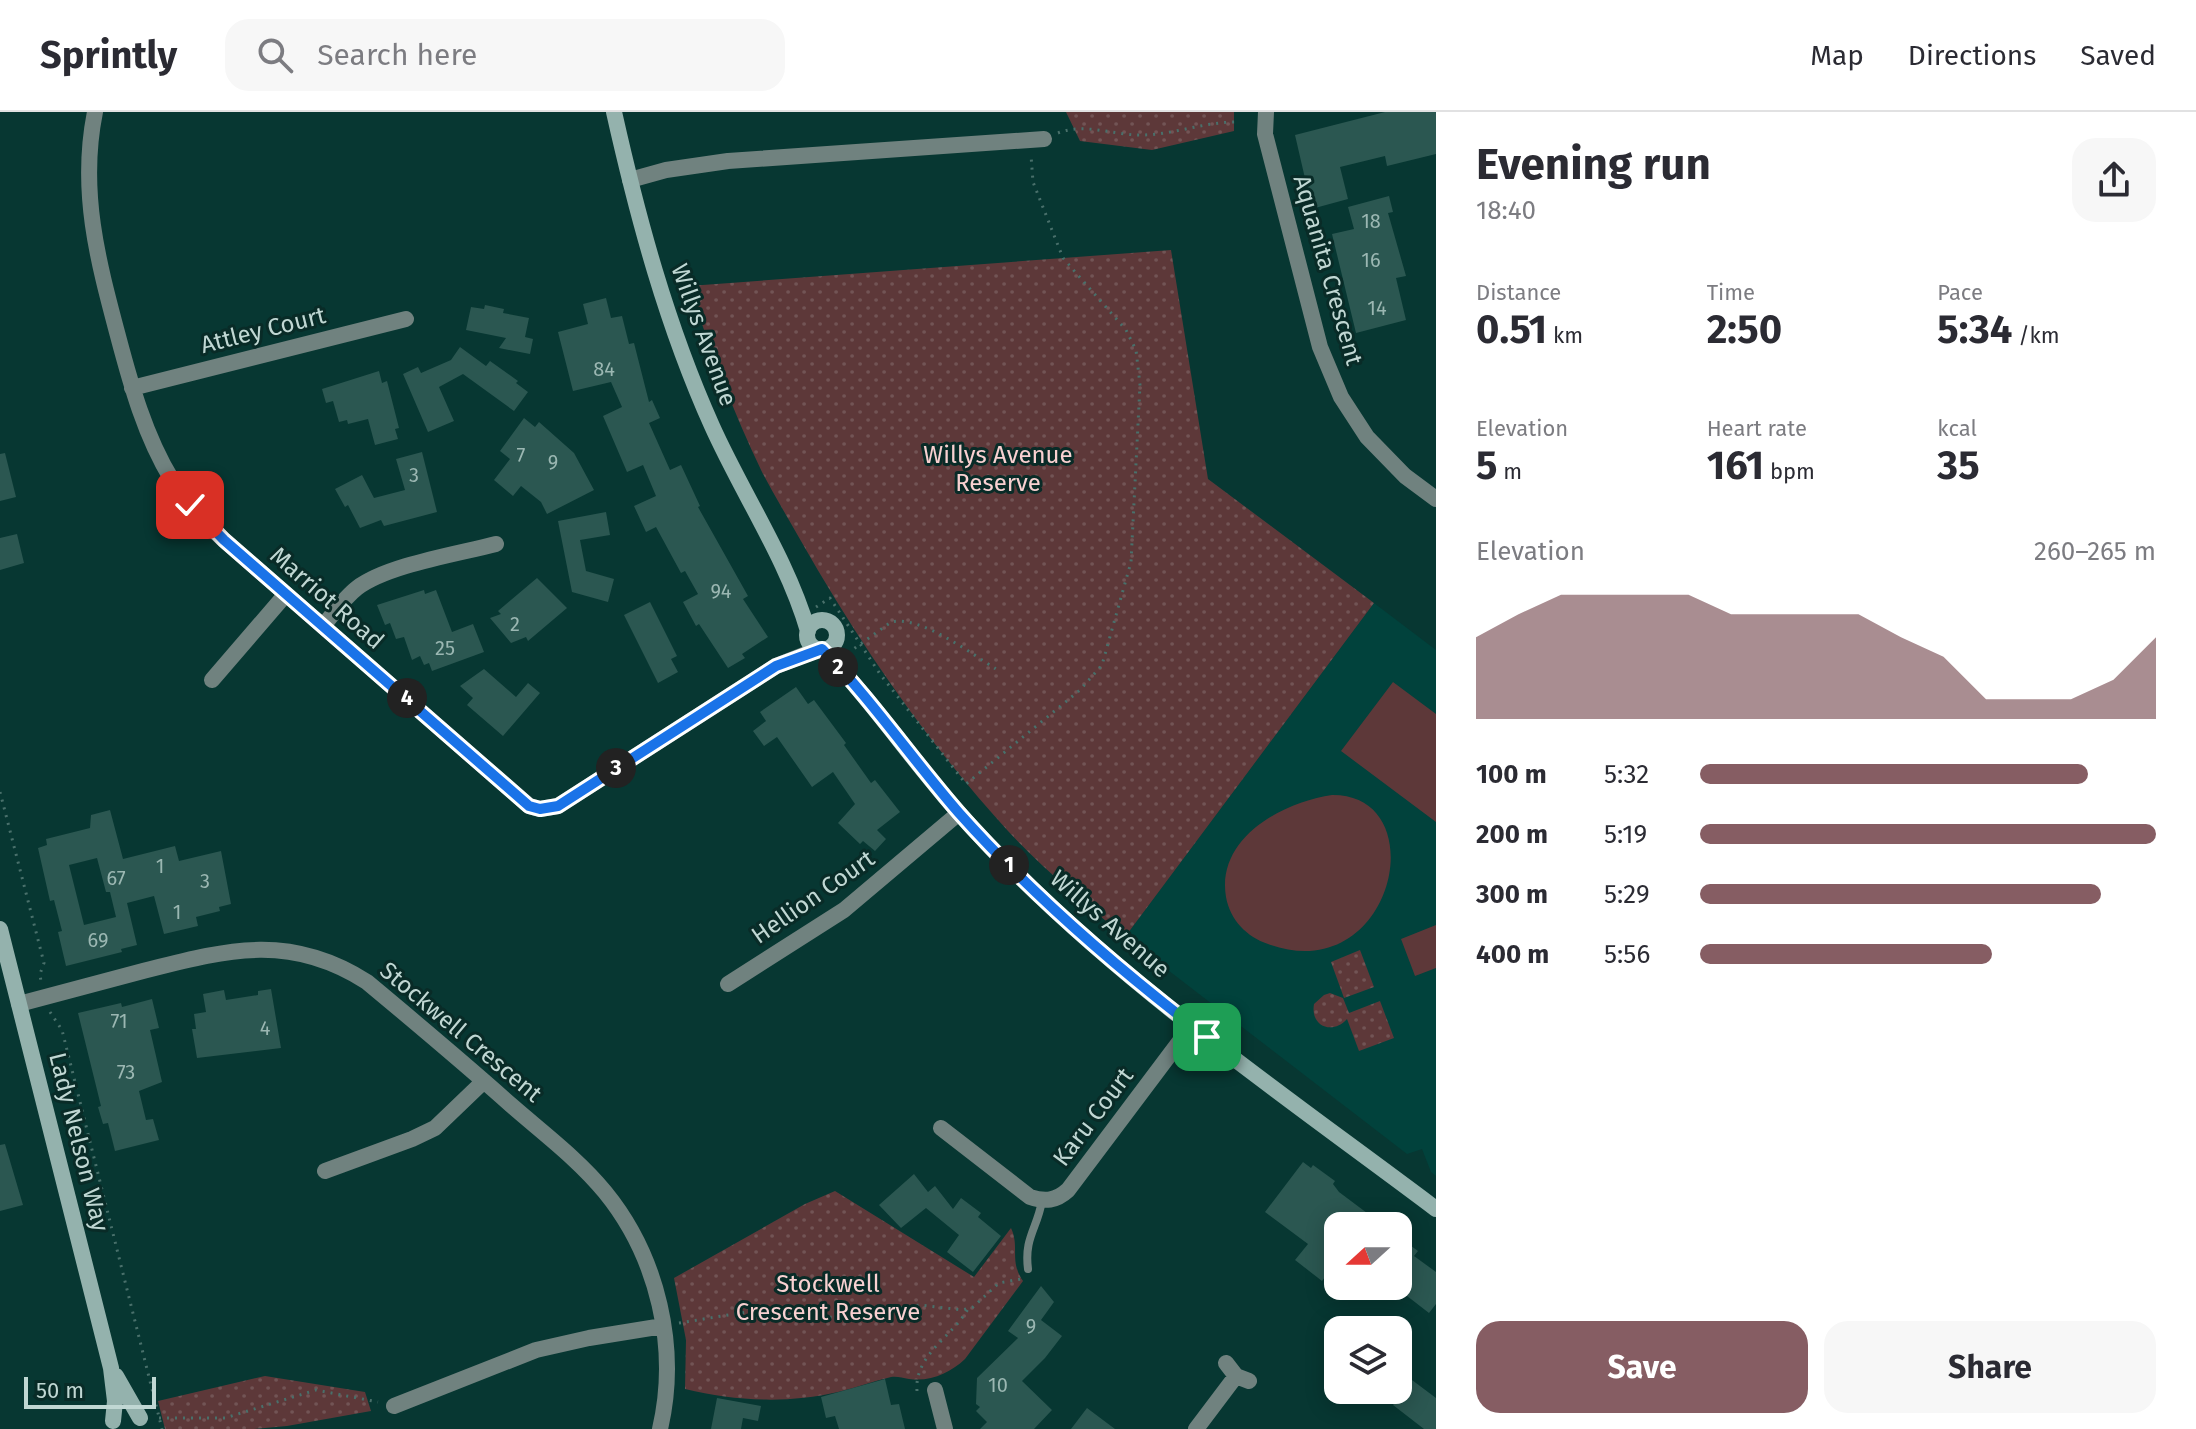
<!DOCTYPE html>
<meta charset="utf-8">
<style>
:root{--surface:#fff;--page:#f7f7f7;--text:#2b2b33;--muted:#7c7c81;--line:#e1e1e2;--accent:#865d63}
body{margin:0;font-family:"Fira Sans",sans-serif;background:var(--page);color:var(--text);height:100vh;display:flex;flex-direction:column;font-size:30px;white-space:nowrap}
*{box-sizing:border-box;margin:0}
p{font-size:26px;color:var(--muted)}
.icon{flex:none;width:44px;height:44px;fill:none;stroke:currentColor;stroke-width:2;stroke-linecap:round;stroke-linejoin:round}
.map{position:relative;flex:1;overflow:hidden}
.side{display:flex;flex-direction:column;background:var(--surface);width:760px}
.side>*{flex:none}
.needle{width:52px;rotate:249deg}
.tools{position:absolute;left:1324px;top:1100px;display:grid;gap:16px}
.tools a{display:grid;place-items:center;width:88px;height:88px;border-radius:16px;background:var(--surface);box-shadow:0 4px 20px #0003;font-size:40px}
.scale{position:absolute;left:24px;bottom:20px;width:132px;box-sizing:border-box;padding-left:8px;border:4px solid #c0d7d3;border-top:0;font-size:22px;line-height:28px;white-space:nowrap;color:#c0d7d3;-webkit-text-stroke:6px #092b27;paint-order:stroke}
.pin{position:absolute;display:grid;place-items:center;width:68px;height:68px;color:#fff;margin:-34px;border-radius:16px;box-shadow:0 4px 12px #0006}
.km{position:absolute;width:40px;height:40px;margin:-20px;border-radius:50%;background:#222;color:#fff;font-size:22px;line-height:40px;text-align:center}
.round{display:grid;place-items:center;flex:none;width:84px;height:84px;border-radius:24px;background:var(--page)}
.headline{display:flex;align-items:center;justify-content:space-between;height:136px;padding:0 40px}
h1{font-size:44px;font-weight:700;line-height:60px}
.stats{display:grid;grid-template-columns:repeat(3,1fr);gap:12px;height:136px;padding:8px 40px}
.stats div{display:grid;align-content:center}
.stats b{font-size:40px;font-weight:700}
.stats small{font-size:22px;font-weight:400}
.stats p{font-size:22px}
.chart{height:224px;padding:16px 40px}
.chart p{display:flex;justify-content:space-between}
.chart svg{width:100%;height:144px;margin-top:8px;fill:var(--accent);opacity:.7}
.action{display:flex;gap:16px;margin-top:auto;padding:16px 40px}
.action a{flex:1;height:92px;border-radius:24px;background:var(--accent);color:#fff;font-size:32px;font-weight:700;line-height:92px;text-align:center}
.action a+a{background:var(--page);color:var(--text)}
ul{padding:0 40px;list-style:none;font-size:26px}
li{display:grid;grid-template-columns:128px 96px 1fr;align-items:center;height:60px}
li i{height:20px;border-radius:10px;background:var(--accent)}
header{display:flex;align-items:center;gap:48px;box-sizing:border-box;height:112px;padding:0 40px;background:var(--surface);border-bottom:2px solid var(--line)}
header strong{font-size:38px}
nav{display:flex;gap:44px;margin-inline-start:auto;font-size:28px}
.search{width:560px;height:72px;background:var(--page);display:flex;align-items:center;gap:20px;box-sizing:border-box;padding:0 28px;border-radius:24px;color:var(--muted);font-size:30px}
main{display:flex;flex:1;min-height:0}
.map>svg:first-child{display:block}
.built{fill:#01423c}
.park{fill:url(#park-dots)}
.pitch{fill:#5d3839}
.building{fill:#2b5751;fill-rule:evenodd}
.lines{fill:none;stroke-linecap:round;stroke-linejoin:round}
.path{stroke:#49706b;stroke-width:3;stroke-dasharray:2 6;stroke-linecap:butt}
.lane{stroke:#70827f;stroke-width:8}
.street{stroke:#70827f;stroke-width:16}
.secondary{stroke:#94b2ad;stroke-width:16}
.route-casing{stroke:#fff;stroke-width:16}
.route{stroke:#1a73e8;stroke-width:10}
.labels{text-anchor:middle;stroke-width:6;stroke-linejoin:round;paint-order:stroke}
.number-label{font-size:20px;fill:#9bb7b2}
.street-label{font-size:24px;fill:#c0d7d3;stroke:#092b27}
.park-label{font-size:24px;fill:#f9d1d1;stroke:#092b27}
</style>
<header>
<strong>Sprintly</strong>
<div class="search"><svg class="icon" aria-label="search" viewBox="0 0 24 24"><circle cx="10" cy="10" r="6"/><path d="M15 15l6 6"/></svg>Search here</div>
<nav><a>Map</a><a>Directions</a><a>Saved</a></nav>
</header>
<main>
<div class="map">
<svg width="1436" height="1317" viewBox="0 0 1436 1317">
<defs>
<pattern id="park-dots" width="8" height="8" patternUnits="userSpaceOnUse" patternTransform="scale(2)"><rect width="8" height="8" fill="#5d3839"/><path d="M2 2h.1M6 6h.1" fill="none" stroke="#725455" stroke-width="1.8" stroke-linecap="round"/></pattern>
</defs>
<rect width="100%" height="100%" fill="#073732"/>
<path class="built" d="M1374 491 1436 538V1064L1431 1060 1422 1037 1407 1042 1125 825Z"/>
<path class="park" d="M1066 0H1234V19L1152 38 1080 29Z
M1171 138 1208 367 1374 491 1125 825C1085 791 1044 758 1008 719 927 630 860 533 801 429 788 406 774 383 762 360 733 300 710 237 689 174Z
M1360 838 1374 875 1344 886 1331 850Z
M1330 881 1343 886 1349 901 1380 889 1394 926 1359 939 1347 907C1333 923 1310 915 1314 892L1324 883Z
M835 1079 974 1165 1011 1116C1020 1135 1009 1149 1023 1169L965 1247C950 1261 931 1270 909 1267 902 1266 898 1264 891 1265 873 1269 856 1276 838 1280 786 1292 736 1289 685 1277L686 1228 674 1166 805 1092Z
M265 1264 365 1280 371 1299 287 1314 254 1317H165L158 1289Z"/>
<path class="pitch" d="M1393 570 1436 602V710L1341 639Z
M1332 683C1436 682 1394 878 1268 832 1247 825 1230 808 1226 785 1216 726 1283 690 1332 683Z
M1436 813V856L1415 864 1401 827Z"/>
<path class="building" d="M1385 0H1436V42L1387 54 1385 44 1340 55 1348 87 1315 96 1313 87 1310 88 1295 23Z
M1389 84 1393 100 1388 101 1406 164 1396 166 1406 208 1356 221 1332 122 1354 117 1348 95Z
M606 186 611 206 622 204 629 232 634 231 649 290 652 288 660 306 649 311 670 358 681 353 700 394 698 395 748 484 743 487 768 525 742 542 745 546 728 556 699 512 696 514 683 490 698 482 685 459 681 461 656 415 646 420 634 394 656 384 643 353 627 360 603 304 622 295 611 270 573 279 558 220 588 212 583 192Z
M485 193 504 197 503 201 529 206 525 225 533 227 530 242 499 236 506 226 466 218 471 195 484 197Z
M460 235 486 254 490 249 518 269 516 271 528 280 514 299 463 262 439 275 454 309 428 320 403 262 418 255 421 261 451 248Z
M379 259 382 271 387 269 399 316 395 317 398 327 375 333 368 307 348 312 347 308 339 310 333 289 326 291 322 277Z
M524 306 535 315 539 310 574 341 594 378 547 402 541 390 521 374 513 384 494 368 510 347 500 339Z
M422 340 437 400 384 414 381 408 360 416 348 393 345 395 335 377 362 363 374 386 405 378 396 347Z
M5 341 16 385 0 389V342Z
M606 400 610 423 580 428 586 459 614 467 608 490 572 480 558 409Z
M17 422 24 451 0 458V426Z
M537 466 567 496 528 529 526 525 511 531 490 506 501 502 498 499Z
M424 478 425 482 436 478 452 520 473 512 484 540 432 559 429 551 424 553 420 544 412 548 404 525 396 527 390 511 385 513 377 493Z
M650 490 677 544 671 547 678 560 658 571 624 503Z
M484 557 516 585 528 571 540 581 503 624 467 593 473 586 460 574Z
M796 575 808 592 814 588 846 631 844 633 871 671 875 668 900 700 877 718 886 727 875 739 863 729 860 732 838 711 855 692 833 660 812 675 777 625 764 634 753 619 766 609 760 600Z
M110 698 123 747 175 734 179 749 221 739 231 792 219 795 220 799 196 805 198 814 164 822 154 784 127 791 137 833 121 837 122 840 66 854 58 820 62 819 54 788 50 789 38 736 47 733 46 727 90 716 91 703ZM97 746 106 780H110L116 805 84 813 69 753Z
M271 877 281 936 197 946 192 917H196L194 902 206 900 203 882 224 878 226 888 258 883V879Z
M152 887 159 916 150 918 162 970 139 979 146 1008 153 1007 159 1028 115 1039 108 1011 103 1012 98 995 101 994 78 901 121 891 122 895Z
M5 1032 23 1093 0 1099V1033Z
M1303 1050 1311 1056 1313 1053 1335 1069 1333 1072 1339 1080 1367 1101 1365 1104 1377 1114H1338V1148L1322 1169 1295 1148 1308 1132 1265 1100Z
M914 1062 928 1080 935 1074 953 1097 961 1086 981 1101 978 1105 1001 1124 973 1160 947 1140 959 1123 926 1096 901 1116 879 1093Z
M1403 1128 1418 1139 1414 1144 1436 1160V1192L1429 1201 1398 1177V1135Z
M1041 1174 1054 1190 1041 1208 1062 1224 1045 1246 1022 1269 1052 1298 1034 1317H980L987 1310 976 1299 980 1295 976 1292 977 1266 1018 1226 1008 1219Z
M885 1267 891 1293 899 1292 905 1317H839L835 1304 826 1306 821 1285Z
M1412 1268 1436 1286V1317H1424L1393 1293Z
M717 1286 761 1294 758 1309 743 1306 741 1317H711Z
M1087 1296 1115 1317H1071Z"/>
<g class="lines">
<path class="path" d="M1058 21C1083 11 1111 22 1137 23 1170 24 1202 10 1236 10
M816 495 830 486 880 562 966 672 1080 578 1102 553 1131 450 1140 273 1136 238 1126 218 1063 146 1033 70 1031 43
M848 541 891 510C920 503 972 542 996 557
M0 680 44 851 40 862 41 870
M50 900 62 918 162 1317
M679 1211 759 1198 838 1206 920 1193 962 1198 973 1195 999 1171 1021 1167
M917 1279C914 1243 953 1224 968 1197
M159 1306H225L316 1278 378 1290"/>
<path class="lane" d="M1028 1157C1024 1126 1037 1117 1042 1089"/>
<path class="street" d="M95 0C79 79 98 149 118 224 131 273 145 324 172 368 186 391 204 410 224 428L529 694 540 697 558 694 776 554 819 537
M1266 0 1265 22 1320 235 1341 285 1367 325 1405 364 1436 387
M630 68 666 58 728 49 1044 27
M132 276 406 207
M323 514C334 501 344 486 357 476 387 453 458 442 496 432
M212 568 286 482
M728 872 844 798 959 701
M19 892C60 881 102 870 143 859 226 838 289 820 367 870 415 910 464 951 511 993 543 1021 578 1047 605 1080 658 1145 679 1236 660 1317
M941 1016 1030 1085C1045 1090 1056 1089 1068 1078L1192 913
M325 1059 412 1027 435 1016 484 969
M1226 1251 1236 1264 1249 1269
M935 1278 945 1317
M394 1294 536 1238 589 1226 663 1214
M1196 1317 1236 1264"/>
<path class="secondary" d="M614 0C638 107 667 214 712 314 743 383 787 447 808 519
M807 523a15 15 0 1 1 30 0a15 15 0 1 1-30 0Z
M822 537C859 575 890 617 923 658 953 696 986 732 1020 765 1147 890 1295 991 1436 1097
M0 817 111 1256 115 1289 113 1309
M116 1264 140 1306"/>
</g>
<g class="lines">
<defs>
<path id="route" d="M190 393 224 428 529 694 540 697 558 694 776 554 822 537C872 588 912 647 959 701 1033 784 1118 857 1207 925"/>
</defs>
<use href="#route" class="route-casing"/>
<use href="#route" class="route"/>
</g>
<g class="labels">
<g class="number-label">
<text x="1371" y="116">18</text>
<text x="1371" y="155">16</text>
<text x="1377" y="203">14</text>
<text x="604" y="264">84</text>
<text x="521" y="350">7</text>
<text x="553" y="357">9</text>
<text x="414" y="370">3</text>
<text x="721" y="486">94</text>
<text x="515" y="519">2</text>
<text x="445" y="543">25</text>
<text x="160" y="761">1</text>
<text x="116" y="773">67</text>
<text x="205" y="776">3</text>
<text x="177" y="807">1</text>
<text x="98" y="835">69</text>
<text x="119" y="916">71</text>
<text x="265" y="923">4</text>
<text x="126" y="967">73</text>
<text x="1031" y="1221">9</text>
<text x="998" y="1280">10</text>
</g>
<g class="street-label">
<text transform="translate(1328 158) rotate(74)" y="8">Aquanita Crescent</text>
<text transform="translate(263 218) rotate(-14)" y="8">Attley Court</text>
<text transform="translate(704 223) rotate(70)" y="8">Willys Avenue</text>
<text transform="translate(327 486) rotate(41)" y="8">Marriot Road</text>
<text transform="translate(813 785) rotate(-35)" y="8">Hellion Court</text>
<text transform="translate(1110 812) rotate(41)" y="8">Willys Avenue</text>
<text transform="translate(461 920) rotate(40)" y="8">Stockwell Crescent</text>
<text transform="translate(1093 1005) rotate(-53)" y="8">Karu Court</text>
<text transform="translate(79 1030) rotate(76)" y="8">Lady Nelson Way</text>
</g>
<g class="park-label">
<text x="998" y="351">Willys Avenue<tspan x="998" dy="28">Reserve</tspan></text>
<text x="828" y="1180">Stockwell<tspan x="828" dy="28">Crescent Reserve</tspan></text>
</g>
</g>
</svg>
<div class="tools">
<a><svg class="needle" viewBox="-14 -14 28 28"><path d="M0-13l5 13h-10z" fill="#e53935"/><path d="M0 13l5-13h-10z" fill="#7c7c81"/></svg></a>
<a><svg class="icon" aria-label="layers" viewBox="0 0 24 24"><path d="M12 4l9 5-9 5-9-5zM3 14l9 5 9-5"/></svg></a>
</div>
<div class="scale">50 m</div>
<div class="pin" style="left:1207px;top:925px;background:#1e9e55"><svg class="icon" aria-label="arrive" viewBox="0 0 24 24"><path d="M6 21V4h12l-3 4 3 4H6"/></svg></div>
<div class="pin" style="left:190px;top:393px;background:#d93025"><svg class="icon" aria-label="check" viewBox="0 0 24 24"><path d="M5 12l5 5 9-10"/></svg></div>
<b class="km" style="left:1009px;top:753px">1</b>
<b class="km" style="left:838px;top:555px">2</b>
<b class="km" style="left:616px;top:656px">3</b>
<b class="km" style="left:407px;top:586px">4</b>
</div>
<section class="side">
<div class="headline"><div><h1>Evening run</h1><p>18:40</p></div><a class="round"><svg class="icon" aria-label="share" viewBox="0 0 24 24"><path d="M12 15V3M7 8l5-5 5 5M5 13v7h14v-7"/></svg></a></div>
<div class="stats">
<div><p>Distance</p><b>0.51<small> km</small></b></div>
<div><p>Time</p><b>2:50</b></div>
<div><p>Pace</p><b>5:34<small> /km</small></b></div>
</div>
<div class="stats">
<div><p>Elevation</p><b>5<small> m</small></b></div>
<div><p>Heart rate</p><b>161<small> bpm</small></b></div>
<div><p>kcal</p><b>35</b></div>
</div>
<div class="chart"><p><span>Elevation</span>260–265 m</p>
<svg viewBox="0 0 160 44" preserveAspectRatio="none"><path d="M0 44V19L10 12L20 6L30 6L40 6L50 6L60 12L70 12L80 12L90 12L100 19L110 25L120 38L130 38L140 38L150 32L160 19V44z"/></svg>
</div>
<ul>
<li><b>100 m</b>5:32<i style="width:85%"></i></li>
<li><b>200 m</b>5:19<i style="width:100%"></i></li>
<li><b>300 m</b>5:29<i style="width:88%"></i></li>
<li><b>400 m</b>5:56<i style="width:64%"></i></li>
</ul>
<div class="action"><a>Save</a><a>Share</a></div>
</section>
</main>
